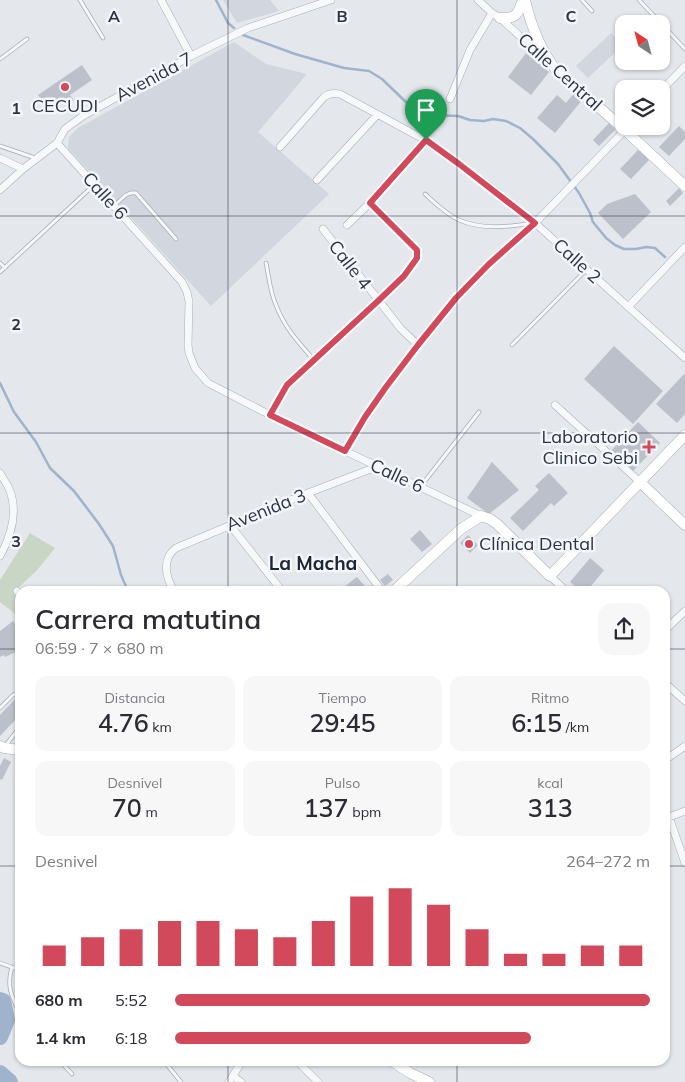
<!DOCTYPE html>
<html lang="es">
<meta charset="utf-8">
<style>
:root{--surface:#fff;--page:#f7f7f7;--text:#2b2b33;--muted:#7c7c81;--accent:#d1495b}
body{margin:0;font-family:Mulish,sans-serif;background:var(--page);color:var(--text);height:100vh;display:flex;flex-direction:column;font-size:19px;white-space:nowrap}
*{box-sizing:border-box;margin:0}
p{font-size:16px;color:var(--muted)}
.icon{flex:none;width:28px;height:28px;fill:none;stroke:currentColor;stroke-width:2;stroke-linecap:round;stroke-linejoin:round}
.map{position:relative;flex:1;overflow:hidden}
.details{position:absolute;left:15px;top:586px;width:655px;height:480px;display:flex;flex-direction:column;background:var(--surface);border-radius:15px;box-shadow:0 1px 4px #0004}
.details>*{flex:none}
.needle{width:32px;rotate:324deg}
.controls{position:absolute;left:615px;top:15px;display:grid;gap:10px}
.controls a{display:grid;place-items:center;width:55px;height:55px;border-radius:10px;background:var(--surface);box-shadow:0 1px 4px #0004;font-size:25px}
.pin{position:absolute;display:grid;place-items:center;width:42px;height:42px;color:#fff;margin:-51px -21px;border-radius:50% 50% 50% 0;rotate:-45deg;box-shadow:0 0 5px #0007}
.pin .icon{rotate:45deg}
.round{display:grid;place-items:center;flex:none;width:52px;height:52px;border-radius:15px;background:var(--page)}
.summary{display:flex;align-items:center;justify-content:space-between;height:85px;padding:0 20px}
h1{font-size:28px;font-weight:600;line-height:38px}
.figures{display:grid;grid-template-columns:repeat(3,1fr);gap:8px;height:85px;padding:5px 20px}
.figures div{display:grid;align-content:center;border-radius:12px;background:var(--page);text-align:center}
.figures b{font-size:25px;font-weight:600}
.figures small{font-size:14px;font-weight:400}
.figures p{font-size:14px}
.chart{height:140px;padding:10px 20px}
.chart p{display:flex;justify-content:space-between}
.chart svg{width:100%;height:90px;margin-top:5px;stroke:var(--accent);stroke-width:6}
ul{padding:0 20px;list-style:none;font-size:16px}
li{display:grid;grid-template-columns:80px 60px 1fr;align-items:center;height:38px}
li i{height:12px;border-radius:6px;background:var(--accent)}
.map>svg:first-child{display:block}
.built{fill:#d2d6de}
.green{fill:#c9d6c5}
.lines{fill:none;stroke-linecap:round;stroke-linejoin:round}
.stream{stroke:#9fb4cc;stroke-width:2.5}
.river{stroke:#9fb4cc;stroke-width:16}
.building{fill:#bbc0ca}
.lane-casing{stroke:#a9aeb7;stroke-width:4.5}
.street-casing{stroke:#a9aeb7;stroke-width:8}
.secondary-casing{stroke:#a9aeb7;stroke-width:11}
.lane{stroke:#f7f8fa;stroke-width:3}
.street{stroke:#f7f8fa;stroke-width:7}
.secondary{stroke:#fff;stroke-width:10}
.route-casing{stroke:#fff;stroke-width:10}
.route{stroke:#d1495b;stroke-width:6}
.grid{fill:none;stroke:#2b3445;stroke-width:1;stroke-opacity:0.55}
.poi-dot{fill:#d1495b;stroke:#f4f6f9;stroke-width:2}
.labels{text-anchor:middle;stroke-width:5;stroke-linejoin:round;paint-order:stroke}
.street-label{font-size:18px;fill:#2b3445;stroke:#f4f6f9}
.poi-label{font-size:18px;fill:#2b3445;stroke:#f4f6f9}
.neighbourhood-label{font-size:19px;font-weight:bold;fill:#1d2536;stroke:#f4f6f9}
.grid-label{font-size:16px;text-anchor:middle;font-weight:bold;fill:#2b3445;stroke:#f4f6f9;stroke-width:5;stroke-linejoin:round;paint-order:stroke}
</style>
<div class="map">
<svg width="685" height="1082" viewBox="0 0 685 1082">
<rect width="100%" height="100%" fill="#e4e7ec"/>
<path class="built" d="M223 0H270L279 11 237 23Z
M611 33 623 45 588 78 576 66Z
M234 42 266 64 307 74 258 132 329 194 211 306 68 148 69 137 78 128Z"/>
<path class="green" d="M30 533 55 548 38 569 13 593 20 600V622L13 612 0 602V580Z"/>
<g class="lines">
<path class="stream" d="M216 0 228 23 234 28
M243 35 295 54 344 68 369 71 382 79 408 104 432 115 458 116 470 120 484 121 493 119 506 121 520 128 533 139 558 164 579 193 590 213 593 222 606 238 615 245 624 249H636L646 247 655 248 665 257
M0 383 14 412 36 442 50 468 74 491 99 524 113 546 121 575 128 591"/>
<path class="river" d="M0 1000 3 1001 7 1020 0 1037
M0 1073 10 1082"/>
</g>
<path class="building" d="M526 53 549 72 531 95 508 77Z
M82 65 92 80 70 95 74 100 66 106 61 100 48 109 38 95Z
M575 92 583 99 555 133 537 118 557 95 566 103Z
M609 123 615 130 599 146 593 140Z
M679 126 685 132V139L669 156 659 147Z
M638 150 649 160 631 179 620 169Z
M679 188 683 193 670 206 666 201Z
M635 194 651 212 623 239 598 213 607 204Z
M614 346 663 391 633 424 584 379Z
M684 374 685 375V414L677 423 656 404Z
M638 422 660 443 633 471 611 451Z
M492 462 519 490 489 514 467 498Z
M549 473 568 493 554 506 551 503 523 531 510 518 539 490 535 486Z
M420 530 432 544 422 552 410 539Z
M468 535 478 545 470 553 460 543Z
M590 558 604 570 587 591H581L570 582Z
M388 574 393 580 385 586 380 580Z
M357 577 369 591H341L340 590Z
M13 621 20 631V650L5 657 4 655 0 657V631Z
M17 697 20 700V715L0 736V715Z
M4 758 11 762 2 780 0 779V766Z"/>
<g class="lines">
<defs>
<path id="lane" d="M80 0 103 38
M582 0 592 11
M639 0 685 49
M0 59 27 39
M0 146 35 158
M425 194C435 203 446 214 459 220 482 230 508 227 532 223
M114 206C121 200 127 191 136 193L176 239
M0 263 5 268
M266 263C269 277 270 292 276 305 284 327 299 343 314 360
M0 272 94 185
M512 345 586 270
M421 486 479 412
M0 708 13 695 16 694 20 695
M5 746 20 727
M0 963 20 970
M12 967C6 986 12 997 20 1014
M60 1061 72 1074
M164 1061 181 1082"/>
<path id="street" d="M161 0 191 56
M478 0 492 13 500 18 547 61
M661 91 685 66
M450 99 470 50 492 13
M57 143 182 282 187 292 189 302 188 345 189 353 195 368 208 383 270 415 481 516
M280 147 324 97C329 93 334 93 340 94L425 140 492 188 535 223 685 358
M0 158 23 169
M317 180 377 115
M0 190 23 169 57 143 65 129 83 116 191 56 248 28 331 0
M347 225 370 203 425 140
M323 229 401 329 418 345
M628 307 685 247
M555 405 640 482
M270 415 287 385 378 301 404 276 417 258V251L414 247 370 203
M345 451 365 417 386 387 418 345 456 298 489 264 535 223 628 127
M0 473C3 479 8 485 10 491 18 513 11 536 0 556
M308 493 382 591
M230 525 282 591
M550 576 566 591
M17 591 20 594
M174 591C166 578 161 559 176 548L308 493 376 467
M665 630 685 611
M665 683 685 701
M665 760 685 746
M685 811 669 817 685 863
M297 1061 318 1082
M233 1076 241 1082
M229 1082 242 1061"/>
<path id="secondary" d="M525 0C531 26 540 49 556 70L625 130 685 186
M500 18C516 19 518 14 523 0
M640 482 685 525
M394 591 461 529 481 516 490 519 497 524 550 576 685 435
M0 746 4 748 20 750
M392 1061 410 1073 429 1082"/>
</defs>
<use href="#lane" class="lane-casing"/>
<use href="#street" class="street-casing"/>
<use href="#secondary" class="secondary-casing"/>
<use href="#lane" class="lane"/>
<use href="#street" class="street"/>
<use href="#secondary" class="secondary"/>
</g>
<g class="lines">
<defs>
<path id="route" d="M426 140 459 164 535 223 489 264 456 298 418 345 386 387 365 417 345 451 270 415 287 385 378 301 404 276 417 258V250L370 203Z"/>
</defs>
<use href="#route" class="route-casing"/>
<use href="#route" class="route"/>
</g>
<path class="grid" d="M228 0V591M457 0V591M0 216H685M0 433H685M0 649H20M665 649H685M0 866H20M665 866H685M228 1061V1082M457 1061V1082"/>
<g class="poi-dot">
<circle cx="65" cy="87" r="5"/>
<path d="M646.5 439.5h5v5h5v5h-5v5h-5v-5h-5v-5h5z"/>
<circle cx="469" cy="544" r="5"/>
</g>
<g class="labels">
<g class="street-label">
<text transform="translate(560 72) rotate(42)" y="6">Calle Central</text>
<text transform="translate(154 77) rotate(-28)" y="6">Avenida 7</text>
<text transform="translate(105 196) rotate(48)" y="6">Calle 6</text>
<text transform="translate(577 261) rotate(42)" y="6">Calle 2</text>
<text transform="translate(350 265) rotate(52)" y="6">Calle 4</text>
<text transform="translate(397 476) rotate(25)" y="6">Calle 6</text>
<text transform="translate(266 510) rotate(-22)" y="6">Avenida 3</text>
</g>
<g class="poi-label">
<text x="65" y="112">CECUDI</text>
<text x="638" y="443" text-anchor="end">Laboratorio<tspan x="638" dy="21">Clinico Sebi</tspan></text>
<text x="479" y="550" text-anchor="start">Clínica Dental</text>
</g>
<g class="neighbourhood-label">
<text x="313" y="570">La Macha</text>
</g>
</g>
<g class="grid-label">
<text x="114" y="22">A</text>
<text x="342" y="22">B</text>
<text x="571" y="22">C</text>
<text x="16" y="114">1</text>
<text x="16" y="330">2</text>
<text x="16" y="547">3</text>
</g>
</svg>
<div class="controls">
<a><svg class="needle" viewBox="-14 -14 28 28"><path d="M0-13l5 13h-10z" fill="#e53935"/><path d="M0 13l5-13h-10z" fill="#7c7c81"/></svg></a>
<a><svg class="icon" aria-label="layers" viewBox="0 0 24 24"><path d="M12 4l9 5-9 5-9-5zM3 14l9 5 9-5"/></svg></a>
</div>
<div class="pin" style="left:426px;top:140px;background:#1e9e55"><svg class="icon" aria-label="arrive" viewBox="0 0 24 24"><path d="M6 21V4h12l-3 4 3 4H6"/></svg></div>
<section class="details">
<div class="summary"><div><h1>Carrera matutina</h1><p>06:59 · 7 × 680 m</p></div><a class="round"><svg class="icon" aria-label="share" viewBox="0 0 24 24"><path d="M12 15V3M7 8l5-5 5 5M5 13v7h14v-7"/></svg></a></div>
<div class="figures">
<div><p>Distancia</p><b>4.76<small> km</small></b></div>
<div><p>Tiempo</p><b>29:45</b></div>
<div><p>Ritmo</p><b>6:15<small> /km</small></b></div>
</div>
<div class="figures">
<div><p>Desnivel</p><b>70<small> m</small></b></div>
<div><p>Pulso</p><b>137<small> bpm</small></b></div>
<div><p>kcal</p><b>313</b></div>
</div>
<div class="chart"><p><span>Desnivel</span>264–272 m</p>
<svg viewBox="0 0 160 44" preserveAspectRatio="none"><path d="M5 44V34M15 44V30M25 44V26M35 44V22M45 44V22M55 44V26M65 44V30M75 44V22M85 44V10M95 44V6M105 44V14M115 44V26M125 44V38M135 44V38M145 44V34M155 44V34"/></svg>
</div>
<ul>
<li><b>680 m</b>5:52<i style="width:100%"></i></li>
<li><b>1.4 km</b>6:18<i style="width:75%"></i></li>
</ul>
</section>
</div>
